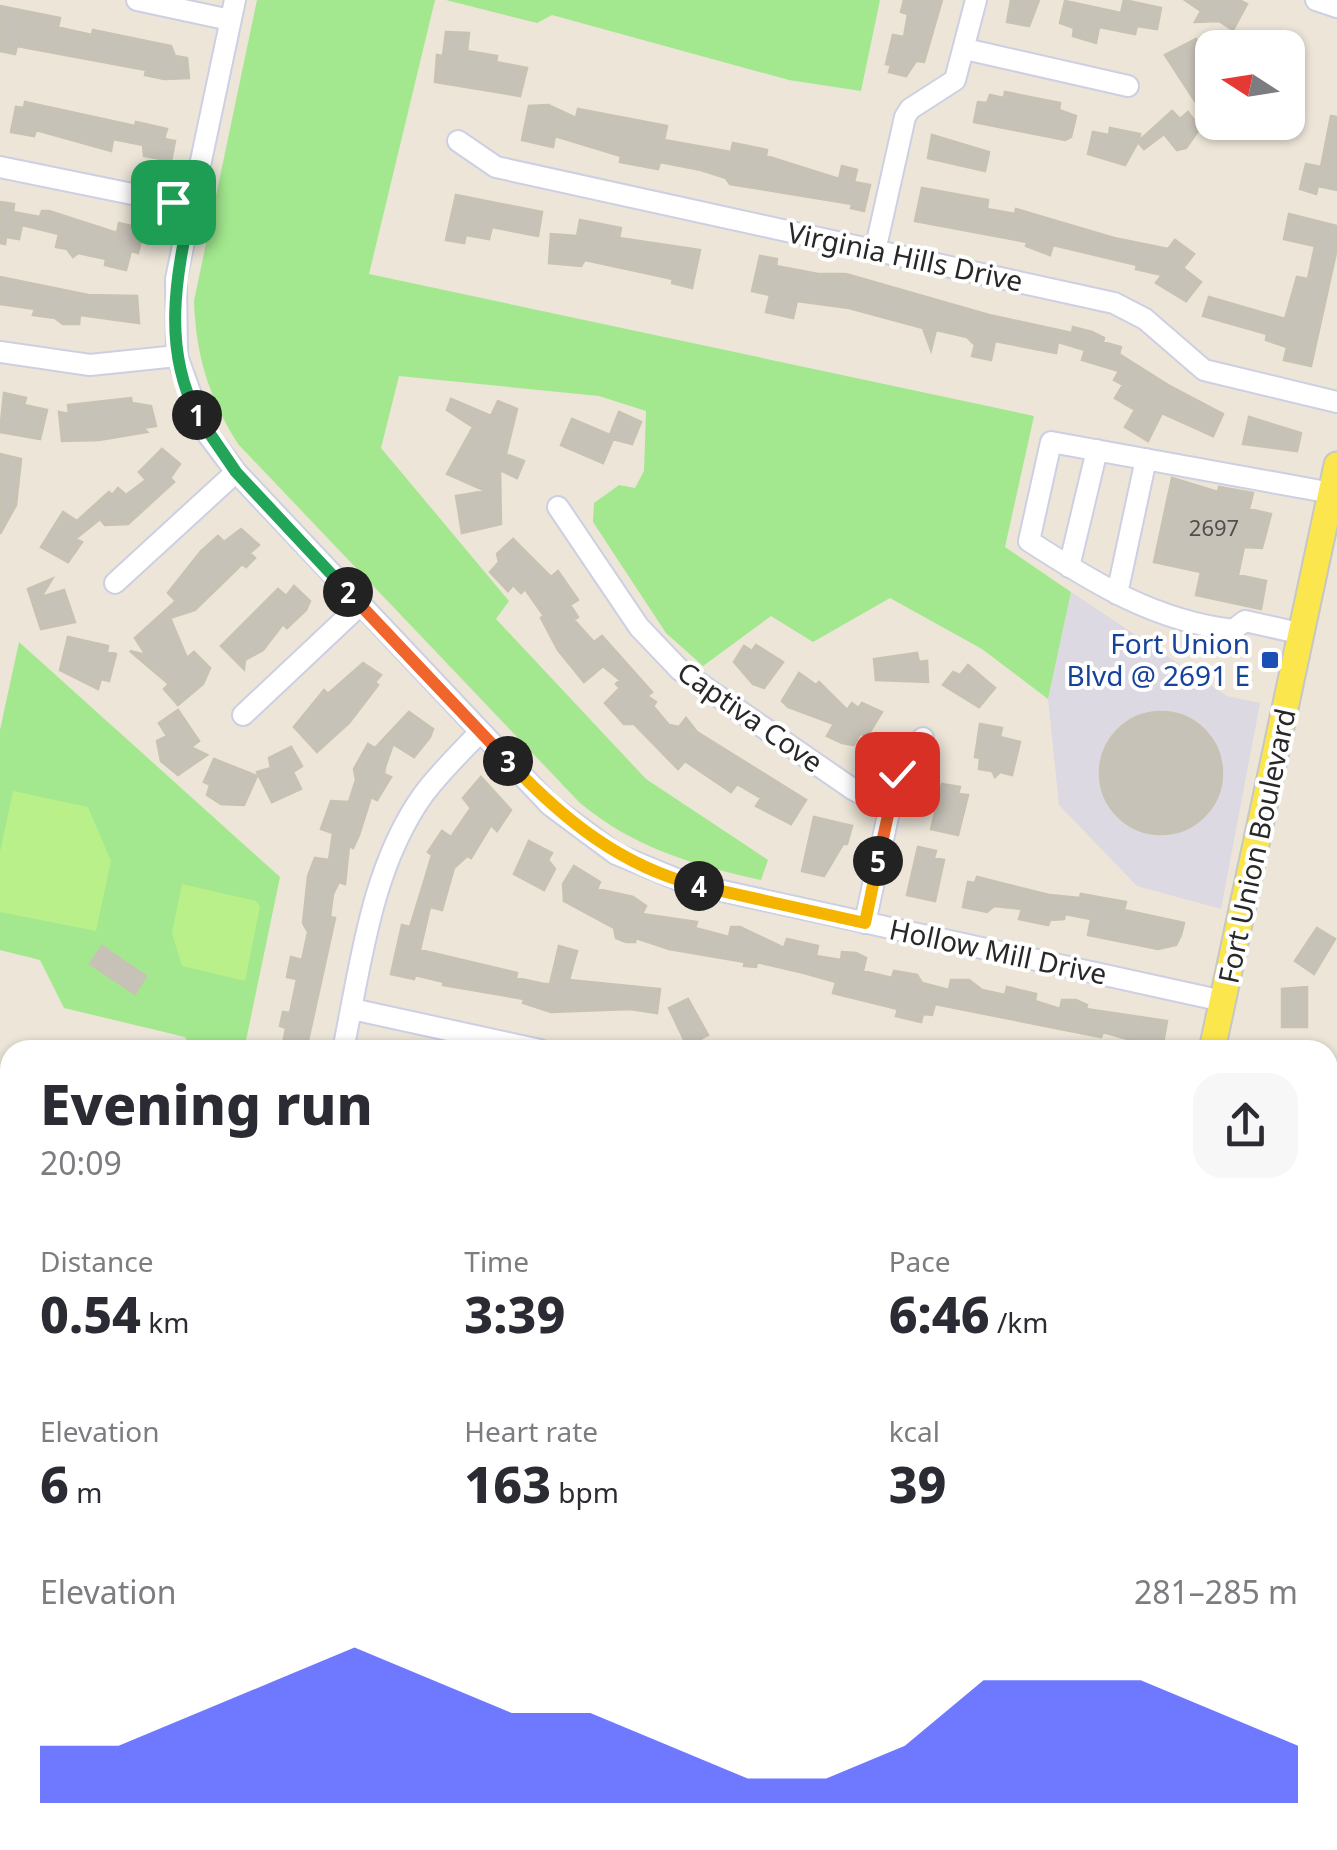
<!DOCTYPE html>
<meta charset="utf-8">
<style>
:root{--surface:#fff;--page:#f7f7f7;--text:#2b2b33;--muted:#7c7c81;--accent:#3241ff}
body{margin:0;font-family:"Noto Sans",sans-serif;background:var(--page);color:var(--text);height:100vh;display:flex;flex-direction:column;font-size:38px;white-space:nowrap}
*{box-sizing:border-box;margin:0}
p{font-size:32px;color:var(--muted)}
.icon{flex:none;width:55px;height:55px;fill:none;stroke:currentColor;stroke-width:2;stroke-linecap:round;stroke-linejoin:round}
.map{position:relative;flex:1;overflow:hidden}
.drawer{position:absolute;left:0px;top:1040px;width:1338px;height:810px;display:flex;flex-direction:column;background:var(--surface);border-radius:30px 30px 0 0;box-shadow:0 2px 8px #0004}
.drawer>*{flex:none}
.needle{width:65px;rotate:282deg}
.controls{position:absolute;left:1195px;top:30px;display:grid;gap:20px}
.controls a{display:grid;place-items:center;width:110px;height:110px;border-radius:20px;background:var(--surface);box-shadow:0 2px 8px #0004;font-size:50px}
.pin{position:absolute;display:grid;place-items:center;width:85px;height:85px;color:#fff;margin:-42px;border-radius:20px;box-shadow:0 5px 15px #0006}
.km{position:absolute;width:50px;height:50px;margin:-25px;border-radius:50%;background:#222;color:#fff;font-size:28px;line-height:50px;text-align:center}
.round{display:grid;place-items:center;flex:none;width:105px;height:105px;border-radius:30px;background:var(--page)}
.overview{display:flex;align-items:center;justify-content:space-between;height:170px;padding:0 40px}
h1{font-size:55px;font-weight:800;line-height:75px}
.stats{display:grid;grid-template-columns:repeat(3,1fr);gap:15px;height:170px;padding:10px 40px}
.stats div{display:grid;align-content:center}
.stats b{font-size:50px;font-weight:800}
.stats small{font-size:28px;font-weight:400}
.stats p{font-size:28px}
.chart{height:280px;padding:20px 40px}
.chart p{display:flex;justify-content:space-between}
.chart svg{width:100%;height:180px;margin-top:10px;fill:var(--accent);opacity:.7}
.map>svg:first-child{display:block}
.industrial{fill:#ddd9e3}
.green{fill:#a3e88f}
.pitch{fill:#b9f089}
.building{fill:#c7c2b8;stroke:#c7c2b2;stroke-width:2.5}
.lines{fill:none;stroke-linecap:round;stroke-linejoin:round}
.minor-casing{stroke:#cdcfe3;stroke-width:24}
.major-casing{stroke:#c7c7c7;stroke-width:29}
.minor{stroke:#fff;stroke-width:20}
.major{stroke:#fce64d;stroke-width:25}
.split-1-casing{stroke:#fff;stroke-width:20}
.split-2-casing{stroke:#fff;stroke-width:20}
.split-3-casing{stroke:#fff;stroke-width:20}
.split-4-casing{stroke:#fff;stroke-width:20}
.split-5-casing{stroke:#fff;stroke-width:20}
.split-6-casing{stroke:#fff;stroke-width:20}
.split-1{stroke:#22a559;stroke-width:12}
.split-2{stroke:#22a559;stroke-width:12}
.split-3{stroke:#f0652b;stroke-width:12}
.split-4{stroke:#f5b400;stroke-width:12}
.split-5{stroke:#f5b400;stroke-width:12}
.split-6{stroke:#f0652b;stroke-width:12}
.transit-dot{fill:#1a4fb4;stroke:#fff;stroke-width:4}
.labels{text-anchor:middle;stroke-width:8;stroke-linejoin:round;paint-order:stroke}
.number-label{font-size:22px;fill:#504e4c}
.street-label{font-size:28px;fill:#282828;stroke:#fff}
.transit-label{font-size:28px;fill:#164399;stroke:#fff;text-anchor:end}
</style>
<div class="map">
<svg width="1337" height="1850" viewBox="0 0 1337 1850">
<rect width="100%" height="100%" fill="#ece5d8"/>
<path class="industrial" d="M1071 592 1227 696 1260 703 1221 909 1137 886 1059 805 1048 699Z"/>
<path class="green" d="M257 0H435L369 274 1034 416 1005 547 1071 592 1048 699 982 649 890 598 813 642 771 616 703 666 666 633 593 522 594 503 619 485 635 488 644 471 646 411 599 396 399 376 381 448 509 601 496 619 646 779 768 860 761 880C694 865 634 848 580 803L238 444C209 397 196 357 194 301Z
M446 0H880L861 91 789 80 552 15 537 23Z
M19 642 280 877 244 1050H192L185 1037 64 1008 40 960 0 950V730Z"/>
<path class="pitch" d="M13 791 88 807 111 861 96 931 0 912V852Z
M182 884 256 901 260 906 245 981 182 966 172 933Z"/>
<path class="building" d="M904 0H942L924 62 916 61 906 76 889 72 891 65 886 64 893 35 904 37 908 14 901 12Z
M1011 0H1039L1029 26 1007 22Z
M1124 0 1161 8 1157 29 1137 26 1135 34 1099 27 1096 43 1073 36 1074 28 1060 23 1065 1 1121 13Z
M1185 0H1239L1247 4 1233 30 1219 21 1195 22 1201 11Z
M0 6 60 18 58 27 65 29 92 35 93 30 171 46 175 56 187 58 189 78 164 79 145 75 146 70 17 46 15 54 0 51Z
M446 32 469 33 467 51 497 56 496 62 527 68 520 96 435 82 437 55 443 56Z
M1196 39 1212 70V92L1195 101 1165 55Z
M1005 92 1060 103 1059 110 1076 116 1071 137 1065 140 974 122 978 102 987 103 990 95 1004 98Z
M25 102 135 126 136 122 167 129 164 139 175 141 171 161 144 156 143 145 113 139 111 151 36 130 34 136 11 132 16 107 24 108Z
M548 105 576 118 578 109 667 126 664 140 731 152 733 143 767 150 766 156 839 179 842 166 857 170 854 182 870 185 864 211 851 208 852 204 730 184 726 178 701 170 660 162 658 169 620 162 621 156 555 136 553 147 522 140 529 106Z
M1172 111 1180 119 1188 112 1200 128 1186 148 1177 150 1164 134 1144 149 1138 142 1125 165 1088 154 1093 132 1109 135 1110 128 1140 134 1139 141Z
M1331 116 1337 117V190L1318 186 1316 194 1300 189 1306 164 1321 167Z
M932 135 989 152 985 171 928 158Z
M922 188 988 200 987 209 1015 214 1016 209 1114 238 1168 249 1175 240 1194 254 1183 268 1201 282 1186 301 1156 283 1162 275 1136 269 1137 265 1053 245 1050 255 1026 246 1027 242 915 221Z
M456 195 542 212 538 236 492 227 489 239 466 235 464 243 446 240Z
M0 202 14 204 13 212 40 217 42 211H49L117 233 119 223 144 229 138 253 131 251 126 270 105 265 106 259 78 253 73 257 67 249 56 247 59 234 22 225 19 239 6 237 5 244 0 243Z
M1289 214 1337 226V248L1311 366 1284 360 1287 347 1266 340 1267 334 1203 316 1209 297 1285 319 1297 277 1308 279 1315 246 1284 239Z
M580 220 621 228 619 238 700 250 692 288 672 283 673 279 585 260 581 266 549 263 551 234 577 236Z
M760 256 777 259 776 266 818 274H846L989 315 1072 333 1073 327 1092 332 1104 338 1103 342 1121 347 1119 354 1168 385 1223 414 1213 436 1162 413 1148 441 1125 427 1135 410 1115 398 1123 385 1114 380 1119 371 1082 360 1085 350 1058 342 1056 353 995 341 991 360 972 356 975 345 967 337 936 330 931 350 923 328 849 308 797 301 793 318 766 312 770 295 752 291Z
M0 277 88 295 137 296 139 323 80 315 79 324H63L55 318 33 315 35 309 0 304Z
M4 393 26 398 24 405 47 410 40 439 0 432Z
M131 398 132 403 151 406 156 426 143 428 147 432 99 440 62 441 59 412 69 414 68 405Z
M451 399 491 416 498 401 517 409 506 454 524 461 517 478 500 470 501 524 462 533 456 496 486 491 447 474 473 427 447 410Z
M619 412 641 422 632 444 613 439 603 463 561 445 572 419 610 435Z
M1249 417 1301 433 1297 451 1243 444Z
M162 449 180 464 170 478 174 482 128 524 105 525 100 519 75 539 82 542 68 562 41 547 63 512 77 521 109 492 112 495 118 488 126 495 146 480 139 472Z
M0 454 21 459 16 505 0 534Z
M1172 478 1218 492 1219 487 1253 493 1249 509 1271 514 1262 548 1244 547 1238 575 1266 581 1261 609 1196 595 1201 572 1154 562Z
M241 529 259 545 250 553 255 558 246 567 242 564 195 610 170 618 187 658 194 652 210 668 203 684 178 705 164 689 169 684 130 651 146 655 135 638 176 601 168 593 201 551 218 536 224 542Z
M513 539 551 577 558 571 578 600 570 605 578 617 574 620 594 642 602 636 652 692 647 696 656 702 653 706 669 725 679 727 686 718 697 732 806 800 791 824 756 806 761 798 737 784 731 792 685 761 678 769 634 724H624L605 703 620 688 616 684 620 680 603 666 584 682 558 650 541 618 544 616 525 589 521 593 513 585 508 591 490 572 499 562 497 554Z
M52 579 41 597 64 590 75 622 41 629 28 589Z
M294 586 310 601 306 610 287 628 283 624 263 650 245 660 244 669 221 646 278 589 286 596Z
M68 637 108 646 107 652 116 654 109 681 101 679 98 689 60 670Z
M756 645 783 662 764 688 753 684 734 662 744 646 752 651Z
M917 653 919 662 927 661 928 682 876 680 874 659Z
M363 663 381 675 375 682 378 685 349 723 317 752 294 727 324 690 328 694Z
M968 665 995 688 979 707 943 685 953 672 960 675Z
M799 673 816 685 819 682 847 710 852 703 858 708 862 703 882 712 868 735 860 734 854 745 842 743 827 736 834 724 788 707 782 701Z
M178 710 199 741 191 747 207 755 178 775 161 761 157 741 167 736 159 723Z
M1100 773a61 61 0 1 1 122 0a61 61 0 1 1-122 0Z
M409 712 433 729 430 737 414 757 393 744 385 767 384 774 391 777 377 800 371 797 359 835 353 848 349 846 345 884 339 882 333 894 330 917 335 918 306 1050 282 1049 286 1028 280 1026 283 1012 290 1013 297 979 287 977 291 957 302 960 308 932 303 923 308 876 315 858 329 860 333 833 321 829 331 801 349 802 356 780 354 769 368 744 375 748Z
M980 724 1002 728 1000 737 1020 742 1012 775 1000 772 995 777 992 771 979 769 980 758 975 757Z
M291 747 302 766 293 772 301 789 272 802 257 772 271 768 269 758Z
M214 759 257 776 244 805 221 804 207 795 210 785 204 782Z
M481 777 511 810 497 831 491 825 471 858 467 856 454 868 442 910 430 907 420 950 517 973 516 978 544 984H550L559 946 577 951 569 980 660 989 657 1013 630 1009 551 1012 523 1003 524 999 443 985 444 982 415 975 414 979 391 974 402 925 410 927 423 885 432 855 428 852 442 831 451 837 471 808 463 798Z
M942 784 960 787 958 794 968 795 958 835 931 829Z
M814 817 852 826 847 844H843L824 876 802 871Z
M529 841 552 853 548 860 555 869 544 890 514 874Z
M918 847 936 851 934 858 944 860 935 901 907 895Z
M574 866 600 882 597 889 633 897 646 906 642 914 697 922 695 928 729 937 731 927H740L784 948 787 939 818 946 816 956 841 960 842 952 856 953 866 958 863 971 892 978 894 971 917 975 922 983 949 990 951 980H969L982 990 1005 995 1007 987 1036 994 1035 1001 1060 1009 1062 1000H1076L1087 1005 1086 1009 1167 1021 1162 1049 1103 1032 1101 1037 935 1004 932 1015 923 1014 921 1022 896 1016 898 1009 833 993 836 982 804 973 757 962 756 967 744 966 745 962 669 949 636 938 635 942H626L616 938 614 928 564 901 563 884Z
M977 877 1049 895 1080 898 1081 894 1126 902 1124 910 1184 923 1181 935 1176 945 1158 949 1088 935 1091 919 1065 914 1064 919 1050 920 1048 925 1019 919 1022 909 994 906 987 912 963 907 968 882 975 883Z
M1317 928 1335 939 1314 974 1295 961Z
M102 946 146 976 135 994 90 964Z
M1307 987V1027H1282V989Z
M688 999 708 1035 687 1046 669 1008Z"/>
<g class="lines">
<defs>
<path id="minor" d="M137 0 230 20
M235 0 176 279 177 356 203 428 236 472 550 805 616 854 686 883 1223 1001
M1316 0 1337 7
M965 49 1128 86
M458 141 496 167 1114 303 1145 319 1204 370 1337 402
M0 167 191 206
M875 251 905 117 910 109 955 80 976 0
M0 352 90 365 177 356
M558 507 639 627 680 670 854 790 890 809
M1069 567 1097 450
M115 583 236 472
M1117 594 1146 459
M1303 634 1245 621 1233 630C1155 621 1094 583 1029 541L1051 442 1332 493
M243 715 360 605
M865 923 897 774 907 754 923 738
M352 1009 540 1050
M343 1050C361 964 371 868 423 795 440 772 461 752 480 732
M1328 1148 1337 1104
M1328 1186 1337 1189
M0 1255 10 1257
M0 1446 10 1448
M1328 1558 1337 1560
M0 1708 10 1661
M1328 1736 1337 1750
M193 1840 196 1850
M1258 1840 1265 1850
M346 1850 348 1840
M764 1850 766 1840
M796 1850 798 1840"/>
<path id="major" d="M1212 1050 1337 465
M1038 1850 1040 1840"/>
</defs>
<use href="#minor" class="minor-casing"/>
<use href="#major" class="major-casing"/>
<use href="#minor" class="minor"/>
<use href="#major" class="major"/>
</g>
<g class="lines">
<defs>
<path id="split-1" d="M173 202 191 206C176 277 162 347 197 415"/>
<path id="split-2" d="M197 415 236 472 348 592"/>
<path id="split-3" d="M348 592 508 761"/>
<path id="split-4" d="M508 761C563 819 620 866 699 886"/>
<path id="split-5" d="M699 886 865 923 878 861"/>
<path id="split-6" d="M878 861 897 774"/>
</defs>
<use href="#split-1" class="split-1-casing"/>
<use href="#split-2" class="split-2-casing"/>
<use href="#split-3" class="split-3-casing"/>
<use href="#split-4" class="split-4-casing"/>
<use href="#split-5" class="split-5-casing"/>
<use href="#split-6" class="split-6-casing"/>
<use href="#split-1" class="split-1"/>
<use href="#split-2" class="split-2"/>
<use href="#split-3" class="split-3"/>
<use href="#split-4" class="split-4"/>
<use href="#split-5" class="split-5"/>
<use href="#split-6" class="split-6"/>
</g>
<rect class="transit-dot" x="1260" y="650" width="20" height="20" rx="5"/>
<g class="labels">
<g class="number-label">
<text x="1214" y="536">2697</text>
</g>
<g class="street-label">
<text transform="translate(905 257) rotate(12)" y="10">Virginia Hills Drive</text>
<text transform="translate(750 717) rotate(35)" y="10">Captiva Cove</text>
<text transform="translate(1257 846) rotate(-78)" y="10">Fort Union Boulevard</text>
<text transform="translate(998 952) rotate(12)" y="10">Hollow Mill Drive</text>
</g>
<g class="transit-label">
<text x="1250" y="654">Fort Union<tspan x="1250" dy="32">Blvd @ 2691 E</tspan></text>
</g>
</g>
</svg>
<div class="controls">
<a><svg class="needle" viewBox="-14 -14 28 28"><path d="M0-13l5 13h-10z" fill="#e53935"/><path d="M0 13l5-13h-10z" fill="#7c7c81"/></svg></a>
</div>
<div class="pin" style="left:173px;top:202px;background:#1e9e55"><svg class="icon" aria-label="arrive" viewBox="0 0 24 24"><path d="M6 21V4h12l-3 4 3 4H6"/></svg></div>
<div class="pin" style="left:897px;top:774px;background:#d93025"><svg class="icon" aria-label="check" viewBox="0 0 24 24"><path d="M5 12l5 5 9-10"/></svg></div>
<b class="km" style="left:197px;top:415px">1</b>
<b class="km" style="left:348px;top:592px">2</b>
<b class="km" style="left:508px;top:761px">3</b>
<b class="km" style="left:699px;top:886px">4</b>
<b class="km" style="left:878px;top:861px">5</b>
<section class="drawer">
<div class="overview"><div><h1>Evening run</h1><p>20:09</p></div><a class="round"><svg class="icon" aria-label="share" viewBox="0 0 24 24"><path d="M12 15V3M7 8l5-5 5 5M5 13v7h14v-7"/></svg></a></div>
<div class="stats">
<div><p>Distance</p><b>0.54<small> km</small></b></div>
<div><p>Time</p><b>3:39</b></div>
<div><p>Pace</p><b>6:46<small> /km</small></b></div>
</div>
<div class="stats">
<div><p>Elevation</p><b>6<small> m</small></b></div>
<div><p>Heart rate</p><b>163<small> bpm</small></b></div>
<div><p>kcal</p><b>39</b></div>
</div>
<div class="chart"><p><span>Elevation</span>281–285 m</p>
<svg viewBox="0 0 160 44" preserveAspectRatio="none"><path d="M0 44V30L10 30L20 22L30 14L40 6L50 14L60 22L70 22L80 30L90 38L100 38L110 30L120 14L130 14L140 14L150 22L160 30V44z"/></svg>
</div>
</section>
</div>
